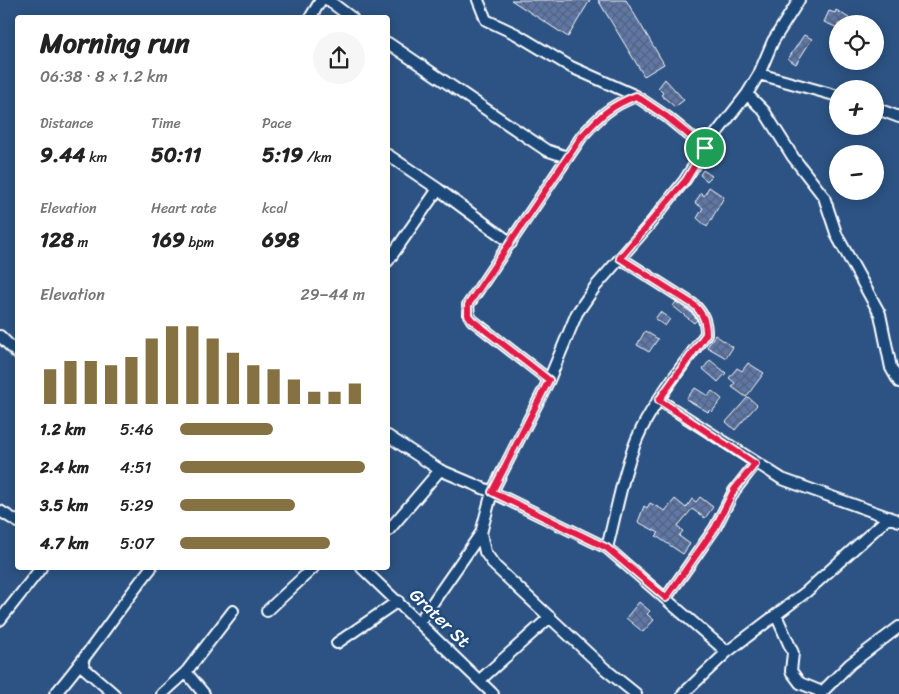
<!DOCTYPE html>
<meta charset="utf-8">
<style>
:root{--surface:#fff;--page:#f6f6f6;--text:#222;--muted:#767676;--accent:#857141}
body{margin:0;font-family:Sriracha,sans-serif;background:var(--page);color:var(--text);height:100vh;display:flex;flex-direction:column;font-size:19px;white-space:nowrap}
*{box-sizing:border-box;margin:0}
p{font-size:16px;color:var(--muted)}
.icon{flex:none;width:28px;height:28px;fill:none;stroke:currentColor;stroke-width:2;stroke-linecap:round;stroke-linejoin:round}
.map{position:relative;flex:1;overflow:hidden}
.sheet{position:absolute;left:15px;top:15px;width:375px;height:555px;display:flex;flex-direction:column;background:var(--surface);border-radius:5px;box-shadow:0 2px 12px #0003}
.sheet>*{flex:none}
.fabs{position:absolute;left:829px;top:15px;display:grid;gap:10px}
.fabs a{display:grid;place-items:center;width:55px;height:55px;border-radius:50%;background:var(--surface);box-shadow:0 2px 12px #0003;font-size:25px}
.pin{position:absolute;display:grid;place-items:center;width:42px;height:42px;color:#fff;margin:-21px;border:2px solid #fff;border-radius:50%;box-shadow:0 1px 5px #0007}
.round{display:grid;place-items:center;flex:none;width:52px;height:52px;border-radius:26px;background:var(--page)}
.summary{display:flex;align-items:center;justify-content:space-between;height:85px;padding:0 25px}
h1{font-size:28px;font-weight:700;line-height:38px}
.figures{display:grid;grid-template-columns:repeat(3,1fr);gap:8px;height:85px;padding:5px 25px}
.figures div{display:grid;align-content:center}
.figures b{font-size:21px;font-weight:700}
.figures small{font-size:14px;font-weight:400}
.figures p{font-size:14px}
.chart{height:140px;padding:10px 25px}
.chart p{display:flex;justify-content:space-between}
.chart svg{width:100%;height:90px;margin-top:5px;stroke:var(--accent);stroke-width:6}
ul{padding:0 25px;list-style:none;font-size:16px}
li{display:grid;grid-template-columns:80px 60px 1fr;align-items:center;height:38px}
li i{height:12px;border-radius:6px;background:var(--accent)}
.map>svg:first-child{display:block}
.building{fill:url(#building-cross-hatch);stroke:#fff}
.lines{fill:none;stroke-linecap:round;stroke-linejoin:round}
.minor-casing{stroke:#fff;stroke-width:14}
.minor{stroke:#1f4a7a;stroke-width:10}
.route-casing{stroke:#fff;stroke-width:10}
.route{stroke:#e11d48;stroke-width:6}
.labels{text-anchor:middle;stroke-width:4.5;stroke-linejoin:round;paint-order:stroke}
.street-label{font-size:18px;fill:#fff;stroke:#1f4a7a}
</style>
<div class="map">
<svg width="899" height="694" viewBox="0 0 899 694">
<defs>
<pattern id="building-cross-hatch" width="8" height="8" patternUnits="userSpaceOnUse" patternTransform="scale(1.25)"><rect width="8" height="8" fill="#5e77a8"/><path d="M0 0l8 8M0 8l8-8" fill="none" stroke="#55627a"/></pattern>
</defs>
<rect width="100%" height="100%" fill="#2c5383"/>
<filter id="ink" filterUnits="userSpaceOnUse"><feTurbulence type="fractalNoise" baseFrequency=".02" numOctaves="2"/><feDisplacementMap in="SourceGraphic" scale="10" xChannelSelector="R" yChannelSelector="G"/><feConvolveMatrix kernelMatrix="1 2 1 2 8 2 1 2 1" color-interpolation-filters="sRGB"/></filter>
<g filter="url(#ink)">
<path class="building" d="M511 0H590L568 37Z
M598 0H626L664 64 644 76Z
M836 10 849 18 847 24H838V28L824 22 829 11 835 13Z
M804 35 812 39 796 64 788 59Z
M665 79 684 100 675 107 661 95 663 93 658 88Z
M703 170 712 176 707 181 700 175Z
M709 187 724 197 707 227 697 218 703 208 695 203 701 193 704 196Z
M676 302 692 313 697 320 694 323 673 306Z
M660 312 670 319 665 326 655 319Z
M645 331 658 339 649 352 637 345Z
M715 335 733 347 726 358 707 347Z
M710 360 726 373 718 382 703 369Z
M748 363 764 373 746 397 732 387 735 383 729 378 737 368 742 371Z
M695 388 708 396 712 391 722 399 712 412 710 410 708 412 686 399Z
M748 397 757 405 735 430 726 422Z
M700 497 713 507 705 518 692 509 677 527 683 531 679 536 690 544 683 554 656 536 659 533 638 522 644 506 647 508 650 503 665 511 675 499 686 508 692 499 696 502Z
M639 602 650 611 647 614 654 620 643 632 626 618Z"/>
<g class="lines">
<defs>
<path id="minor" d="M328 0 352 18
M478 0 486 20 516 34 571 67 636 96 667 117 705 148
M310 18 321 0
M388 43 546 150 567 157
M759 74 838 96
M747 94 764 111 793 157 824 197 837 236 880 314 891 368 899 382
M875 108 899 117
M388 155 438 189 511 243
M388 261 438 189
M0 336 18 354
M549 380 472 320 469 315 468 305 582 136C600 116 610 106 636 96
M659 400 782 479 899 521
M388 436 440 470 492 492 607 548 727 652
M0 511 18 522
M388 531 440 470
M481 533 485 552 495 566 605 669 636 694
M607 548C616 513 625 462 641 430 658 396 683 365 706 334 706 321 703 314 694 305L620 258
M362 568 493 694
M666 598 715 528 734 491 755 464
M267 611 313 568
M776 615 793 653 791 671 800 683 822 692
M0 620 41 568
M420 621 481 533 492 492 549 380 577 313 595 287 649 225 685 180 705 148 747 94 759 74 773 41 799 0
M337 643 398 601
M83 663 84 668 114 694
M186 672 204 694
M480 680 550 617
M55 694C90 654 118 609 151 568
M162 694 186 672 233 611
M683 694 727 652 806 592 889 517
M820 694 850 664 899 627"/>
</defs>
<use href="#minor" class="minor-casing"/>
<use href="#minor" class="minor"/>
</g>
</g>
<g class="lines" filter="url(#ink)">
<defs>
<path id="route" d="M636 96 667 117 705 148 686 180 620 258 694 305C703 314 706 321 706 334L659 400 755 464 734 490 715 528 666 598 607 548 492 492 549 380 472 320 468 315V305L582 136C600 116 610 106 636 96Z"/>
</defs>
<use href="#route" class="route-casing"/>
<use href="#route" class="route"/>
</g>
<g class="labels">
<g class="street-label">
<text transform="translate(440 618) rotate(44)" y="6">Grater St</text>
</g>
</g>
</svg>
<div class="fabs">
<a><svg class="icon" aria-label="locate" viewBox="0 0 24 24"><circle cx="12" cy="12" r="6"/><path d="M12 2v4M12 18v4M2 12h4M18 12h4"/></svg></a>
<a>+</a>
<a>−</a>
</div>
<div class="pin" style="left:705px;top:148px;background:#1e9e55"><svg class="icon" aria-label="arrive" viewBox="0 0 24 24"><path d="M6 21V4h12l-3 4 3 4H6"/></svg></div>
<section class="sheet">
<div class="summary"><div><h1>Morning run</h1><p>06:38 · 8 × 1.2 km</p></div><a class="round"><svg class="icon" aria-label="share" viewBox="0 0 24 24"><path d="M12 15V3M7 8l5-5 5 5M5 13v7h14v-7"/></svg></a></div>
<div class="figures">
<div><p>Distance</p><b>9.44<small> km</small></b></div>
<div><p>Time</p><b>50:11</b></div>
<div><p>Pace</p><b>5:19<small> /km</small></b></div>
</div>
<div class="figures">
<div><p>Elevation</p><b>128<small> m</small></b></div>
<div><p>Heart rate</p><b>169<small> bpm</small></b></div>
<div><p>kcal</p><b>698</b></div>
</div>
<div class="chart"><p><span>Elevation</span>29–44 m</p>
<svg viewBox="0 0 160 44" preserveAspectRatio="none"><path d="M5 44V27M15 44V23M25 44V23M35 44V25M45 44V21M55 44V12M65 44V6M75 44V6M85 44V12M95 44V19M105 44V25M115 44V27M125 44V32M135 44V38M145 44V38M155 44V34"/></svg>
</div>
<ul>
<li><b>1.2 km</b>5:46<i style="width:50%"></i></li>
<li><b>2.4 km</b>4:51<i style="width:100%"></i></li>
<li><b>3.5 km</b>5:29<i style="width:62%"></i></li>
<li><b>4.7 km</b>5:07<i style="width:81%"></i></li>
</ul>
</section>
</div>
